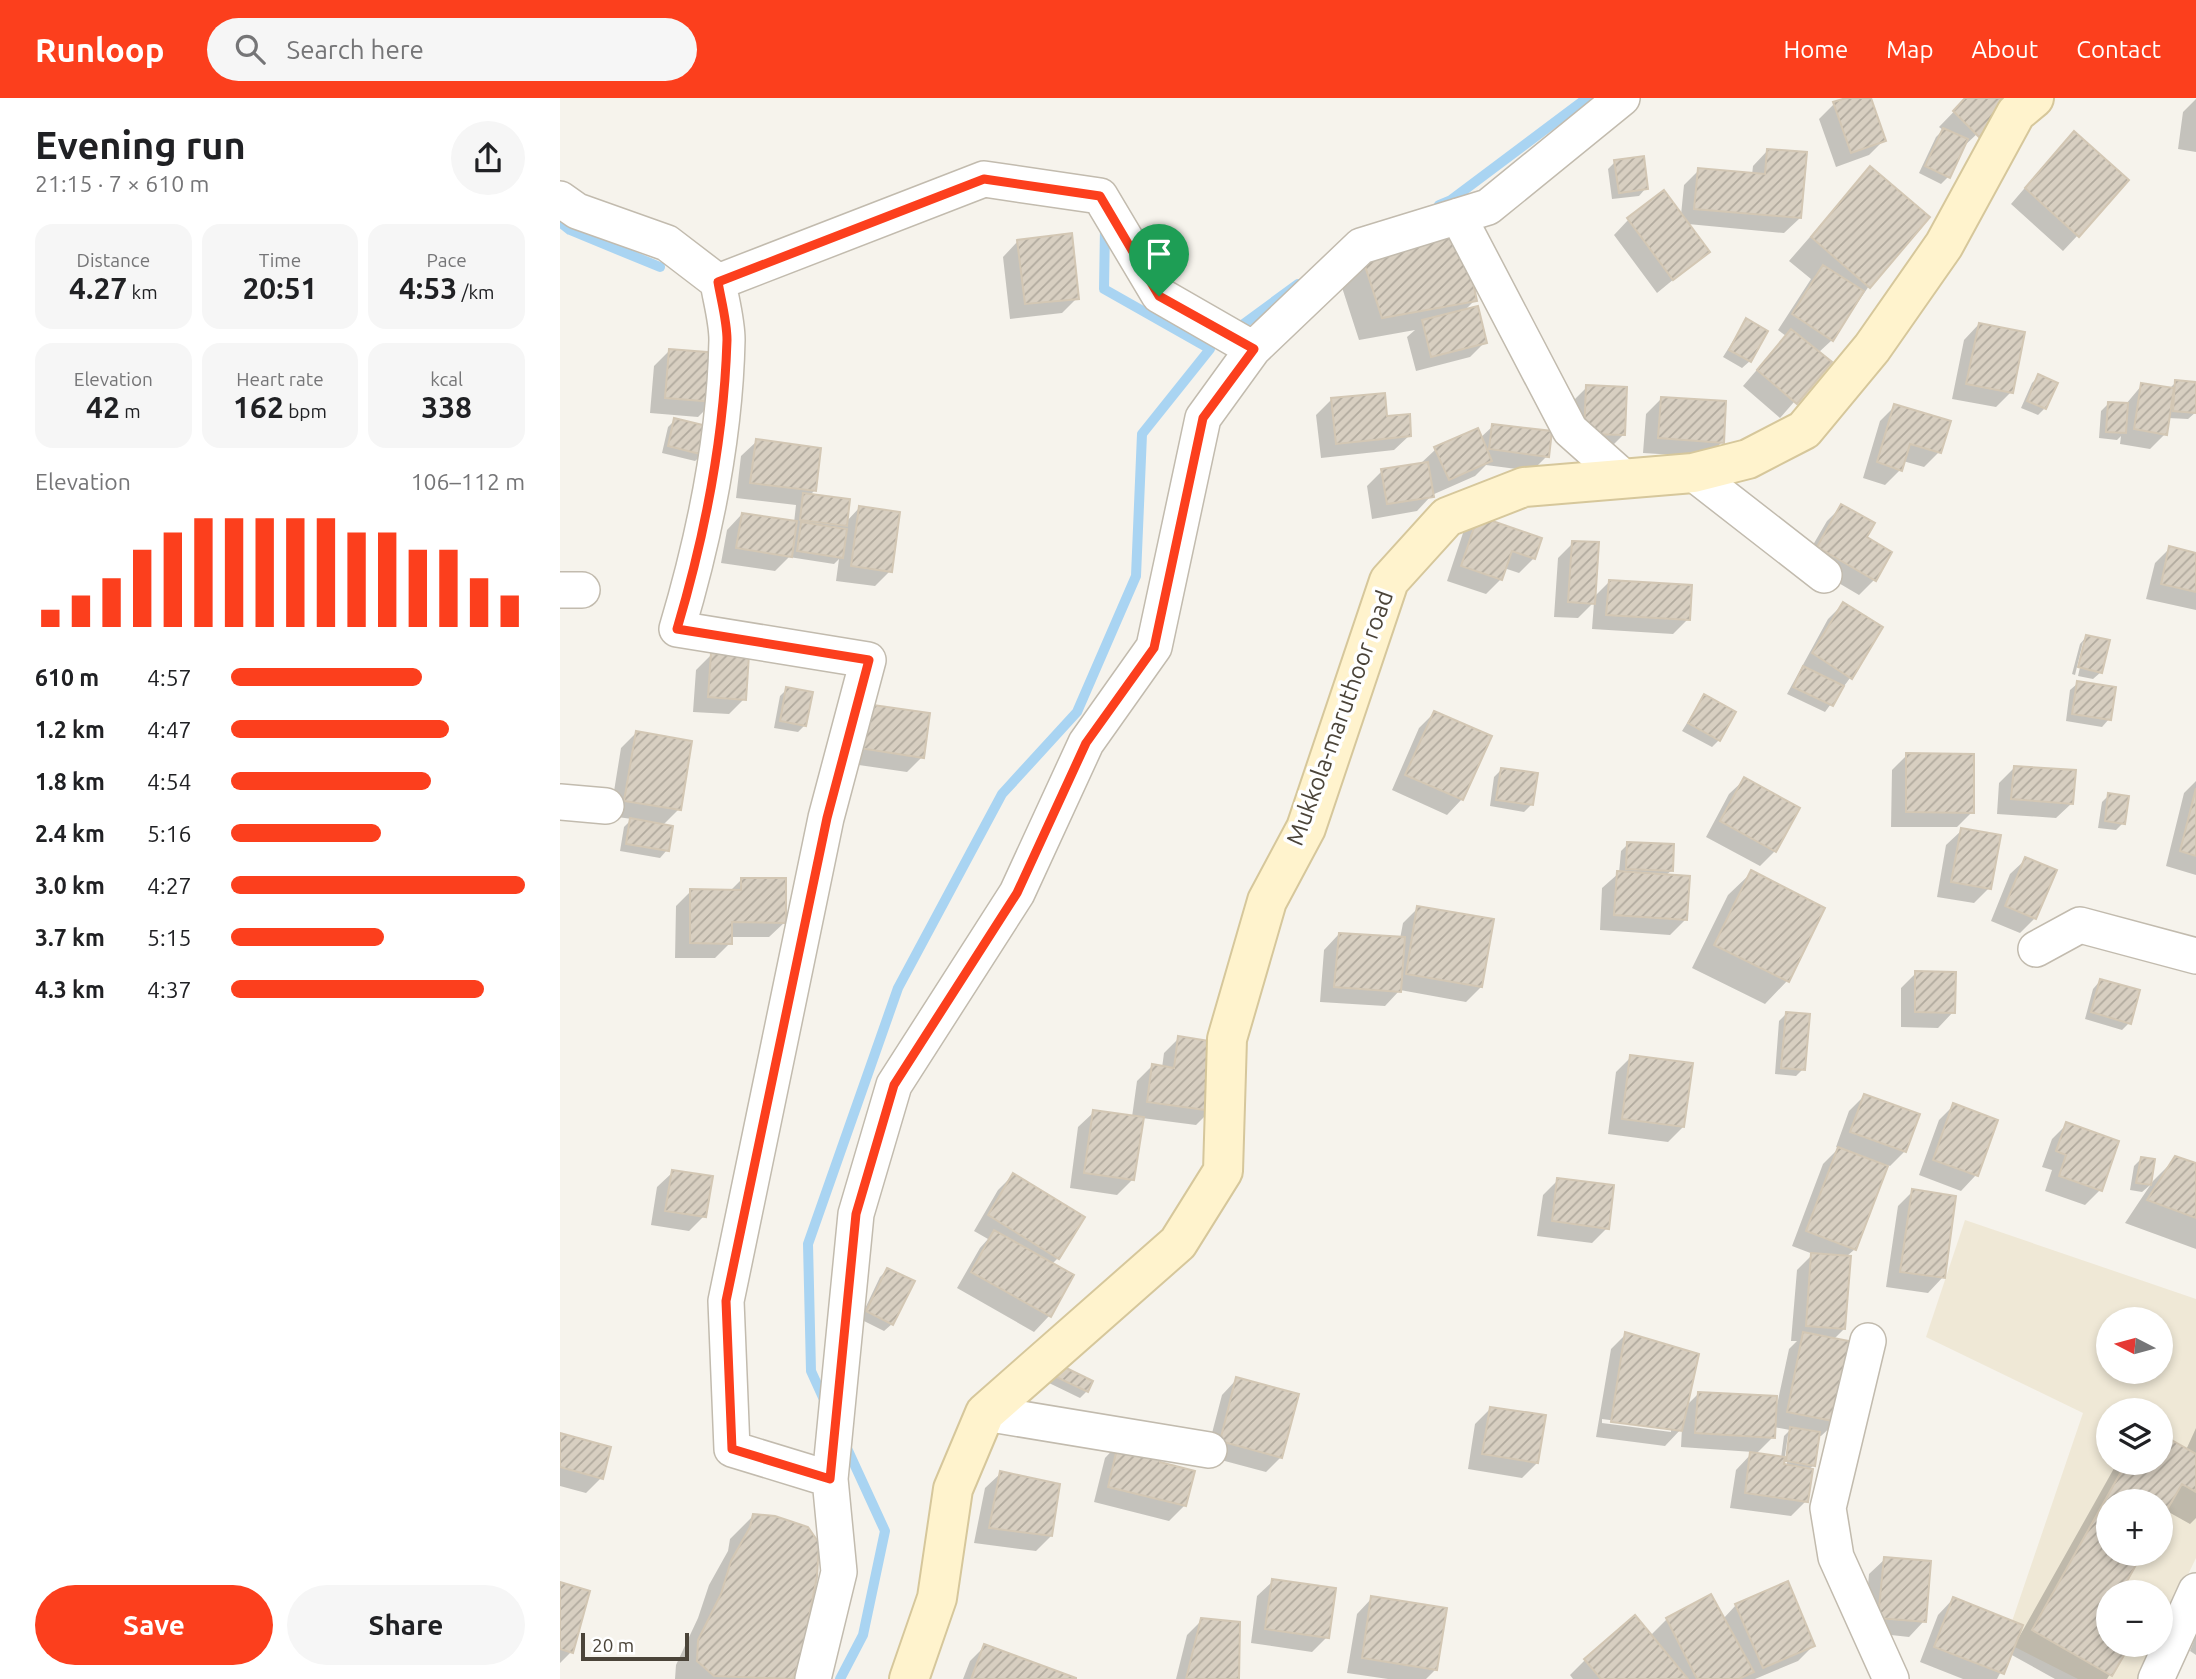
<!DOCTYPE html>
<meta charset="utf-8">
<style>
:root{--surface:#fff;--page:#f6f6f6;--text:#202124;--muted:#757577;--accent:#fc3f1d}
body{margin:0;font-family:Ubuntu,sans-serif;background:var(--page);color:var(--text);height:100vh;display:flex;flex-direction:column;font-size:26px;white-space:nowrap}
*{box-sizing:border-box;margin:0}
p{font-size:23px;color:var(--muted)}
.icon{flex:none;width:38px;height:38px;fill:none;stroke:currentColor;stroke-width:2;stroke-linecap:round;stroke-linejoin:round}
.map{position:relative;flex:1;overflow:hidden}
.panel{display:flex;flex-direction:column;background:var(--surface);width:560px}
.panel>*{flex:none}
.needle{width:46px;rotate:276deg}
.fabs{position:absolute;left:1536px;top:1209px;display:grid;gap:14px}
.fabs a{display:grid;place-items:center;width:77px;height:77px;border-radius:50%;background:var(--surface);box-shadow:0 4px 10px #0003;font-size:35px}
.scale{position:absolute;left:21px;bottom:18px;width:108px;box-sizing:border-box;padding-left:7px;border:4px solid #4b4439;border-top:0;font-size:19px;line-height:24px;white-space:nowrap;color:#4b4439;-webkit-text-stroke:5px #fff;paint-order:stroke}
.pin{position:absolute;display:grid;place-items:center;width:60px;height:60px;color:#fff;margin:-72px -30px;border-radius:50% 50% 50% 0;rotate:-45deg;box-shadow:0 0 7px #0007}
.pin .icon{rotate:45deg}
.round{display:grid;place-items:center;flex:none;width:74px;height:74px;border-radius:37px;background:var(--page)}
.summary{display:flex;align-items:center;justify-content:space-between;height:119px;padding:0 35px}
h1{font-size:38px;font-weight:700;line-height:52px}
.figures{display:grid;grid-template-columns:repeat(3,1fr);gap:10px;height:119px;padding:7px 35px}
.figures div{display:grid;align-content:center;border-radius:18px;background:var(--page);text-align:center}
.figures b{font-size:30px;font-weight:700}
.figures small{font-size:19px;font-weight:400}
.figures p{font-size:19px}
.chart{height:196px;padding:14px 35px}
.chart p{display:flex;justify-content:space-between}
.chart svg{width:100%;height:126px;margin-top:7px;stroke:var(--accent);stroke-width:6}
.action{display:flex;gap:14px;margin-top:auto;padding:14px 35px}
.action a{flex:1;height:80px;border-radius:42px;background:var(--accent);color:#fff;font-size:28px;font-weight:700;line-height:80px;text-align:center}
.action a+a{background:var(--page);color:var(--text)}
ul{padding:0 35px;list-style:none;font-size:23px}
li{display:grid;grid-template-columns:112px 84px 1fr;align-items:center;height:52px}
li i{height:18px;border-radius:9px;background:var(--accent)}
header{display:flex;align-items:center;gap:42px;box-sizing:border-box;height:98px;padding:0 35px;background:var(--accent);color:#fff}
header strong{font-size:33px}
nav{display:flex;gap:38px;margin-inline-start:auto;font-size:24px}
.search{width:490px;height:63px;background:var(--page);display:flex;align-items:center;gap:18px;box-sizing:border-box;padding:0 24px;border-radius:38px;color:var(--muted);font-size:26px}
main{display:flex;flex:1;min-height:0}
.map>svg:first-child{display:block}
.education{fill:#efe8d6;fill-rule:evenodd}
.shadow{fill:#0003;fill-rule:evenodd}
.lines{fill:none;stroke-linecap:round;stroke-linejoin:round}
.stream{stroke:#a9d4f2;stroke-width:10}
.building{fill:url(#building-hatch);stroke:#d3c7b4;stroke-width:2}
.street-casing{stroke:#c2bbae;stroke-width:38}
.secondary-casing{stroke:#d6c79b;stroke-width:42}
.street{stroke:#fff;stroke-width:35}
.secondary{stroke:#fff3cd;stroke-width:38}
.route-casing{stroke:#fff;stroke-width:14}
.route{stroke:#fc3f1d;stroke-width:9}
.labels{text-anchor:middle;stroke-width:7;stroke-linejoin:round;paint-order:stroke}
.street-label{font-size:24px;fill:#4b4439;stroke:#fff}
</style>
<header>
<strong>Runloop</strong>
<div class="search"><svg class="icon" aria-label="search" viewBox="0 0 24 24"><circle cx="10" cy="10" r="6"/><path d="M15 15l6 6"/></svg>Search here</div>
<nav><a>Home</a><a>Map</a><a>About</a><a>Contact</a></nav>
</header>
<main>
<section class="panel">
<div class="summary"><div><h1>Evening run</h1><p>21:15 · 7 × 610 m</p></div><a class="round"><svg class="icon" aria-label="share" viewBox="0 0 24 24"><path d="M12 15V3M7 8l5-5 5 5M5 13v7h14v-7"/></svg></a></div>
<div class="figures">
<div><p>Distance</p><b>4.27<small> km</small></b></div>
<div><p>Time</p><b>20:51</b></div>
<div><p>Pace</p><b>4:53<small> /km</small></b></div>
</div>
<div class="figures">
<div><p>Elevation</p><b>42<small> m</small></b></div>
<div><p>Heart rate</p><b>162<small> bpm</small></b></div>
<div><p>kcal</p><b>338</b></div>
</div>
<div class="chart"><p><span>Elevation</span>106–112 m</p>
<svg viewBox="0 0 160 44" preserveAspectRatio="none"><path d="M5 44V38M15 44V33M25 44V27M35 44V17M45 44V11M55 44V6M65 44V6M75 44V6M85 44V6M95 44V6M105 44V11M115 44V11M125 44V17M135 44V17M145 44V27M155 44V33"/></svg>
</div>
<ul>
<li><b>610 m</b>4:57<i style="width:65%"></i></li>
<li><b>1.2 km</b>4:47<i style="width:74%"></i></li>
<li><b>1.8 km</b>4:54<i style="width:68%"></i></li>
<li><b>2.4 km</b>5:16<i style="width:51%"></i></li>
<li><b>3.0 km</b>4:27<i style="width:100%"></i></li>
<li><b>3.7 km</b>5:15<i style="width:52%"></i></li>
<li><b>4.3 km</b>4:37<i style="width:86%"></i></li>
</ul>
<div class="action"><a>Save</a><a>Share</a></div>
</section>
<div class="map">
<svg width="1636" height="1581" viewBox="0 0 1636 1581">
<defs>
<pattern id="building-hatch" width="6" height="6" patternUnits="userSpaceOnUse" patternTransform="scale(1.75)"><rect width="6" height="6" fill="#d8cfc1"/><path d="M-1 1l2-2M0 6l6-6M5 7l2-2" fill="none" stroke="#b1aa9e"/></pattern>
</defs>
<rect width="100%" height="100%" fill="#f6f3ec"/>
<path class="education" d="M1405 1122 1636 1201V1460L1601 1532V1494H1549V1547H1594L1578 1581H1518L1445 1544 1523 1315 1366 1239ZM1549 1222H1601V1274H1549ZM1549 1312H1601V1365H1549ZM1549 1404H1601V1456H1549Z"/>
<path class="shadow" d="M1291 0H1310L1324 42 1309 57 1276 69 1259 21 1274 6Z
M1407 0H1455L1401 51 1388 79 1381 86 1359 75 1376 39 1383 32 1379 29Z
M1636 1V54L1618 51 1623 14Z
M1499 50 1518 137 1503 153 1451 106Z
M1208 52 1240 120 1224 135 1128 126 1148 153 1097 195 1054 137 1069 121 1121 117 1124 87 1139 72 1192 77 1193 68Z
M1055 64 1086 90 1079 98 1052 101 1048 71Z
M1310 70 1309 188 1272 242 1258 255 1269 264 1220 320 1183 288 1226 238 1218 232 1251 181 1229 163Z
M458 143 517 200 502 215 450 221 443 159Z
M801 155 915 202 904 213 925 244 910 259 856 273 847 239 855 232 799 242 778 177Z
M1186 222 1190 263 1182 270 1163 259Z
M1419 226 1451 294 1436 309 1392 301 1404 242Z
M109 253 153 304 138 319 90 315 94 268Z
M1479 278 1485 310 1478 317 1461 310 1472 285Z
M1616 284 1636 285V314L1628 321 1608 320 1605 336 1590 351 1560 346 1561 338 1557 342 1539 340 1541 313 1548 306H1566L1582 287 1609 291Z
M1027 289 1063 337 1048 352 1009 350 1012 304Z
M1101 301 1162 344 1147 359 1083 355 1086 316Z
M771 302 826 320 850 337 834 352 761 360 756 317Z
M1335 308 1379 354 1364 369 1343 363 1340 372 1325 387 1303 380 1320 323Z
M115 322 143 356 135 363 102 355 108 329Z
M933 328 987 358 972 373 926 367 915 378 872 397 857 413 812 421 807 388 822 373 859 367 876 351 920 340Z
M197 343 254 393 249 398 286 424 300 409 330 473 315 488 276 483 279 461 274 466 229 459 215 473 161 465 167 432 182 416 234 425 236 407 176 400 181 358Z
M1282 408 1305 440 1330 455 1314 482 1299 497 1243 464 1267 423Z
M918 420 974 460 959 475 944 470 941 481 926 496 887 483 903 435Z
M1013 445 1033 500 1049 484 1128 521 1113 536 1032 531 1034 504 1018 520 994 519 998 460Z
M1610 450 1636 456V512L1586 501 1595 465Z
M1283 506 1290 580 1265 614 1227 596 1268 521Z
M1527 538 1541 574 1533 581 1518 578 1526 544H1523L1515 577 1512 576 1520 546Z
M151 557 184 601 169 616 133 614 136 572Z
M1518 585 1549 621 1542 629 1506 623 1510 592Z
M227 591 245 627 238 634 214 630 220 598Z
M1144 598 1159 642 1152 649 1122 633Z
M306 608 362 659 347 674 285 665Z
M874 615 902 701 887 717 832 692 859 630Z
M76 635 119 711 102 728 107 752 100 760 60 753 64 729 72 721 50 718 61 650Z
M1347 657 1412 714 1397 729H1331L1332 672Z
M1454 670 1512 705 1496 720 1437 716 1439 685Z
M941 672 971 707 964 714 930 708 934 679Z
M1185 681 1215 753 1200 768 1146 739 1169 696Z
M1636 683V777L1606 768 1624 695Z
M1549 697 1563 725 1556 732 1538 730 1542 704Z
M1402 732 1429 790 1414 805 1377 799 1386 747Z
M1068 746 1112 772 1105 778 1125 822 1110 837 1040 832 1042 790 1059 775 1061 753Z
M1466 761 1475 820 1460 835 1431 823 1450 776Z
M1191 775 1227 883 1205 906 1132 870 1168 797Z
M182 781 225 824 209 839H170V845L155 860H115L116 808 131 793H170Z
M858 810 921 889 906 904 840 892 825 908 760 904 764 852 779 836 840 841 843 825Z
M1356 875 1393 914 1378 930 1341 929V890Z
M1540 883 1569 925 1562 932 1525 921 1533 891Z
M1226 916 1243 971 1236 978 1215 976 1219 923Z
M619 940 651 1012 636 1027 582 1020 572 1082 557 1097 510 1090 518 1029 534 1014 572 1019 577 983 592 968 602 970 604 955Z
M1071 959 1123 1029 1108 1044 1048 1036 1056 974Z
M1304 998 1345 1053 1330 1068 1327 1067 1295 1151 1286 1159 1284 1231 1273 1242 1277 1323 1261 1338H1258L1254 1367 1248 1372 1246 1403 1231 1418 1170 1410 1176 1372 1193 1354 1121 1349 1122 1330 1105 1348 1036 1339 1051 1251 1066 1236 1125 1309 1139 1295 1217 1307 1229 1251 1237 1243H1231L1237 1172 1253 1156 1232 1148 1263 1066 1279 1050 1276 1049 1289 1013ZM1042 1321 1111 1330V1334L1042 1325ZM1214 1329 1230 1332 1224 1338 1221 1360 1195 1357 1213 1339ZM1228 1337H1231L1226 1372 1223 1371Z
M1394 1007 1416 1077 1401 1093 1359 1077 1379 1022Z
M1507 1026 1540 1092 1525 1107 1485 1093 1492 1072 1482 1069 1492 1041Z
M1616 1060 1636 1067V1151L1565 1125 1593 1083Z
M1581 1061 1593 1063 1589 1088 1582 1094 1570 1092 1574 1068Z
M113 1074 144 1118 129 1133 91 1127 97 1089Z
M453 1077 498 1160 492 1166 512 1177 489 1218 474 1234 397 1190 420 1150 428 1141 414 1133 438 1092Z
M998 1082 1047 1130 1032 1145 977 1138 983 1097Z
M1353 1093 1383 1179 1368 1195 1326 1189 1338 1108Z
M327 1172 332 1226 324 1233 300 1221 320 1179Z
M491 1275 527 1293 520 1300 487 1284Z
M677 1281 721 1359 706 1374 646 1358 662 1297Z
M930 1311 977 1365 962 1380 908 1371 915 1326Z
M1636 1330V1420L1630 1426 1605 1412 1601 1404H1549V1456H1580L1559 1494H1549V1547H1568L1547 1581H1495L1450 1556 1437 1581H1403L1360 1564 1378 1517 1393 1501 1458 1541 1557 1365H1601L1626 1352Z
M0 1337 41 1380 26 1395 0 1388Z
M560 1344 597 1365 624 1408 609 1423 534 1404 545 1360Z
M441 1375 491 1438 476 1453 414 1445 425 1390Z
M193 1418 240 1554 231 1581H115L116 1567 138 1520 149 1487 168 1453 170 1441Z
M1325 1461 1364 1523 1349 1539 1304 1534 1309 1476Z
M713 1483 767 1539 752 1554 691 1545 697 1498Z
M0 1486 11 1554 0 1565Z
M812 1500 876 1571 866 1581H828L787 1575 797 1516Z
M1176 1507 1253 1548 1238 1563 1195 1581H1013L1010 1577 1025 1562 1090 1538 1107 1521H1163Z
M642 1522 677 1581H616L627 1537Z
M1636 1537V1557L1630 1553Z
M425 1548 514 1581H403L410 1563Z"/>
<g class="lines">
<path class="stream" d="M879 107 891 102 1027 0
M0 124 10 132 100 169
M674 233 738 186
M266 1306 251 1273 248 1146 338 890 442 696 517 614 576 478 582 336 650 251 544 191 545 129
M280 1581 303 1537 325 1433 285 1346"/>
</g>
<path class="building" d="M1286 0H1311L1326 43 1291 55 1273 4Z
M1405 0H1457L1419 39 1393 13Z
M1383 30 1408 41 1390 80 1365 68Z
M1514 33 1569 82 1519 139 1465 90Z
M1207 51 1247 54 1241 120 1134 111 1138 70 1205 76Z
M1084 58 1088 91 1059 95 1054 62Z
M1310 68 1370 119 1310 190 1251 139Z
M1104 92 1150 154 1113 182 1067 120Z
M901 126 917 203 822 220 800 153Z
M512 135 519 201 465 206 457 142Z
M1263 167 1304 193 1273 243 1232 216Z
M918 208 927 245 871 259 862 222Z
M1186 220 1208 233 1191 264 1169 252Z
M1419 225 1465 234 1453 295 1406 286Z
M1231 231 1272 264 1237 306 1197 272Z
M109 251 159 255 155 304 105 300Z
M1478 276 1498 285 1486 311 1467 303Z
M1615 282 1636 284V315L1613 313Z
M1581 285 1614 290 1607 337 1574 331Z
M1026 287 1067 289 1065 337 1024 336Z
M825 295 827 318 850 316 851 338 776 346 771 300Z
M1101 299 1166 303 1164 345 1098 340Z
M1548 304 1568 305 1566 335 1546 334Z
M1334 306 1391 323 1381 355 1350 346 1342 373 1317 364Z
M114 320 151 329 144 357 108 348Z
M932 326 992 333 989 359 929 351Z
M918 330 932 363 889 382 874 349Z
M196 341 261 350 256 393 190 385Z
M868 364 874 399 827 406 821 371Z
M243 395 290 401 287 428 240 422Z
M1281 406 1315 425 1307 439 1332 454 1316 483 1257 449Z
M299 408 340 414 332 474 291 468Z
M182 415 237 423 232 459 176 450Z
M918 418 982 440 975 461 952 453 942 482 901 468Z
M241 424 287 431 283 460 237 453Z
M1012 443 1039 444 1035 506 1008 504Z
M1609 448 1636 455V494L1601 486Z
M1049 482 1132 487 1130 522 1046 517Z
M1283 504 1323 529 1292 581 1252 555Z
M1526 537 1550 542 1542 575 1518 569Z
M151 555 189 557 186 602 148 599Z
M1243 568 1284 588 1273 608 1233 589Z
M1517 583 1556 589 1551 622 1512 616Z
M226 589 253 594 246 628 220 623Z
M1144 596 1176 614 1160 643 1128 625Z
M306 606 370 615 364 660 299 650Z
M874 613 932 638 903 702 845 677Z
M76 633 132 643 121 712 64 703Z
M1346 655 1414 656V715L1346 714Z
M1454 668 1516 672 1513 706 1451 701Z
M941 670 978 675 973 707 936 702Z
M1184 679 1240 710 1216 754 1160 723Z
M1636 690V758L1620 753Z
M1548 695 1569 698 1565 726 1545 723Z
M70 720 113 728 109 753 66 746Z
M1401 730 1441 737 1431 791 1391 784Z
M1067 744 1114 746 1113 773 1066 771Z
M1465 759 1497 772 1476 821 1445 808Z
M1191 772 1265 810 1229 884 1154 847Z
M1057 773 1130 778 1127 822 1054 817Z
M181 780H226V825L172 824V846L130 845V791L181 792Z
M857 808 934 821 922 889 846 876Z
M779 835 845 839 841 894 774 889Z
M1355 873 1396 874 1395 915 1355 914Z
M1540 881 1580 892 1571 926 1531 914Z
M1226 914 1250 916 1245 972 1221 970Z
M618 938 662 945 653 1013 587 1004 592 966 614 970Z
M1070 957 1133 965 1124 1029 1062 1021Z
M1304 996 1360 1016 1346 1054 1290 1034Z
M1393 1005 1438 1022 1418 1078 1373 1062Z
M533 1012 584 1019 574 1082 524 1075Z
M1506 1024 1559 1043 1542 1093 1499 1078 1506 1057 1496 1053Z
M1278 1049 1328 1068 1296 1152 1246 1133Z
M1615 1058 1636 1065V1120L1587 1102Z
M1581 1059 1595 1061 1591 1087 1576 1085Z
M112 1072 153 1078 146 1119 105 1113Z
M453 1075 525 1119 499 1161 428 1117Z
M997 1080 1054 1087 1049 1131 992 1123Z
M1352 1091 1396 1098 1385 1180 1340 1174Z
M434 1132 514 1177 491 1219 411 1174Z
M1251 1155 1291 1158 1285 1231 1246 1228Z
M327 1170 355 1183 333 1227 306 1213Z
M1065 1234 1139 1256 1122 1333 1051 1324Z
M1243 1234 1294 1244 1278 1324 1227 1314Z
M498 1266 533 1283 528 1294 492 1277Z
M676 1279 739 1296 722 1360 660 1343Z
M1138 1294 1217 1298 1215 1340 1135 1335Z
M930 1309 986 1317 978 1365 922 1356Z
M1230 1329 1260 1334 1255 1368 1226 1363Z
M0 1335 51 1349 43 1381 0 1369Z
M1601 1336 1636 1356V1394L1622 1386 1601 1422V1404H1549V1456H1582L1561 1494H1549V1547H1570L1552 1578 1472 1532 1566 1365H1601Z
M559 1342 602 1354 600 1364 635 1373 626 1408 548 1389Z
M1190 1354 1225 1359 1224 1366 1253 1371 1248 1404 1185 1395Z
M440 1373 500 1386 492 1438 429 1430Z
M193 1416 215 1418 248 1429 259 1445 257 1479 242 1555 233 1581 154 1578 137 1563 138 1542 161 1496 171 1463 190 1429Z
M1324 1459 1371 1463 1366 1524 1318 1520Z
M712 1481 776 1490 769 1540 705 1531Z
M1228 1483 1255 1548 1203 1570 1175 1506Z
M0 1484 30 1493 13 1555 0 1551Z
M1151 1496 1194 1574 1179 1581H1137L1106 1520Z
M811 1498 887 1510 877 1572 802 1560Z
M1393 1499 1463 1527 1444 1576 1374 1549Z
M1075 1517 1128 1581H1041L1024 1561Z
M641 1520 680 1524 679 1581H626Z
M424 1546 516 1580V1581H411Z"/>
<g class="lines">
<defs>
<path id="street" d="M0 101 17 113 107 145 158 184C161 202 167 223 167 242 165 340 145 437 117 531L308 562 266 720 166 1203 172 1351 270 1381 279 1474 253 1581
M898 118 1010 332 1065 381
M158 184 424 81 540 98 599 197 693 251
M1133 375 1264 477
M0 492H22
M0 704 46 708
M1476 851 1520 827 1636 858
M1308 1243 1268 1410 1276 1459 1331 1581
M425 1315 649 1352
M270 1381 296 1116 334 987 457 795 526 645 594 549 643 320 693 251 801 148 928 109 1062 0
M1596 1581 1636 1493"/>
<path id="secondary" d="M349 1581 377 1500 393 1391 425 1315 618 1145 663 1073 667 941 707 803 746 730 829 483 887 419 964 389 1133 375 1188 361 1244 332 1312 250 1384 147 1456 15 1474 0"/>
</defs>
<use href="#street" class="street-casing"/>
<use href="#secondary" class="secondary-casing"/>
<use href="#street" class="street"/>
<use href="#secondary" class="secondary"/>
</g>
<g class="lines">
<defs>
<path id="route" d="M424 81 540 98 599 198 694 251 643 320 594 550 526 645 457 795 334 987 296 1116 270 1381 172 1351 166 1203 267 720 309 562 117 531C145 437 164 340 167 242 167 223 161 202 158 184Z"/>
</defs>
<use href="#route" class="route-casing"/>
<use href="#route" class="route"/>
</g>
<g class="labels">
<g class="street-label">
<text transform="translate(780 620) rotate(-70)" y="8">Mukkola-maruthoor road</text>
</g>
</g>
</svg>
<div class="fabs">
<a><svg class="needle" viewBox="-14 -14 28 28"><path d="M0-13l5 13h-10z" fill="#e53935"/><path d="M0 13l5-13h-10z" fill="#757577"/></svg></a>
<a><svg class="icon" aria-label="layers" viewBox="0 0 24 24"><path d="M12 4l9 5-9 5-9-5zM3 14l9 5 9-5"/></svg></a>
<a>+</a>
<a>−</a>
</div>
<div class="scale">20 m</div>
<div class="pin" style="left:599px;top:198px;background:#1e9e55"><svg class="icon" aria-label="arrive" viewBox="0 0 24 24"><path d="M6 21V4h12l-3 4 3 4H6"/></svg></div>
</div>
</main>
